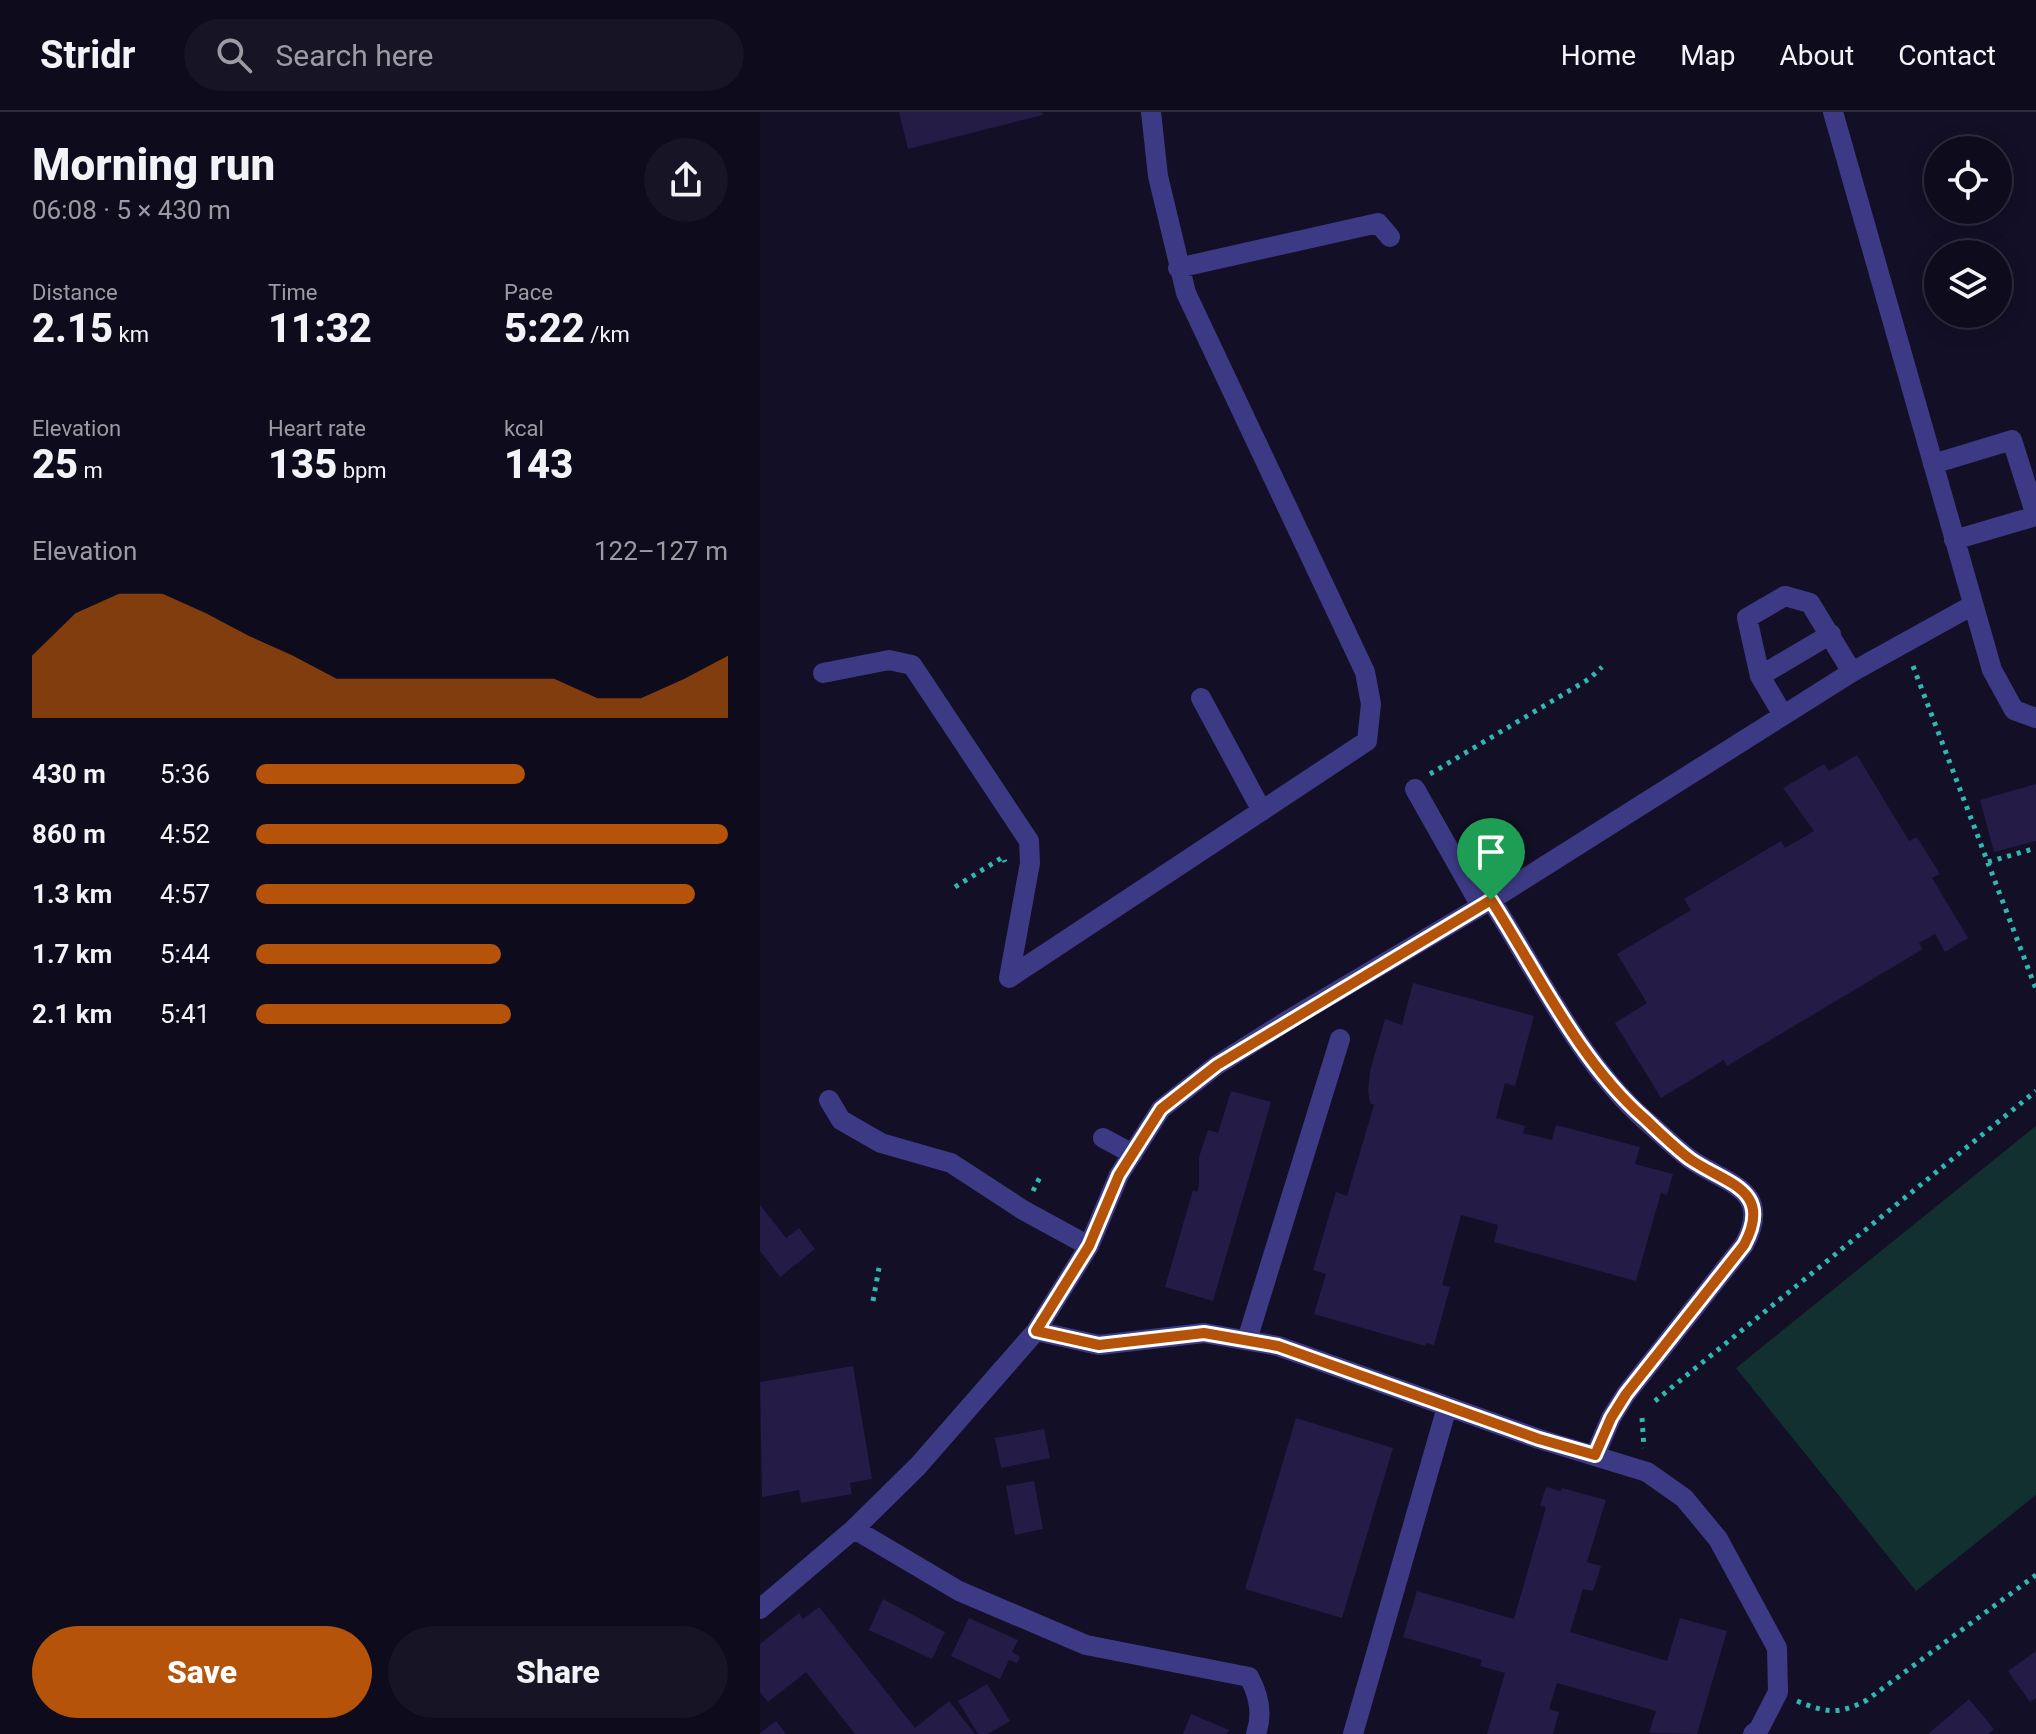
<!DOCTYPE html>
<meta charset="utf-8">
<style>
:root{--surface:#0e0b1c;--page:#171425;--text:#f1f3f6;--muted:#9b9ba3;--line:#2e2b3b;--accent:#b45309}
body{margin:0;font-family:Roboto,sans-serif;background:var(--page);color:var(--text);height:100vh;display:flex;flex-direction:column;font-size:30px;white-space:nowrap}
*{box-sizing:border-box;margin:0}
p{font-size:26px;color:var(--muted)}
.icon{flex:none;width:44px;height:44px;fill:none;stroke:currentColor;stroke-width:2;stroke-linecap:round;stroke-linejoin:round}
.map{position:relative;flex:1;overflow:hidden}
.details{display:flex;flex-direction:column;background:var(--surface);width:760px}
.details>*{flex:none}
.buttons{position:absolute;left:1164px;top:24px;display:grid;gap:16px}
.buttons a{display:grid;place-items:center;width:88px;height:88px;border-radius:50%;background:var(--surface);box-shadow:0 4px 20px #0003,0 0 0 2px var(--line);font-size:40px}
.pin{position:absolute;display:grid;place-items:center;width:68px;height:68px;color:#fff;margin:-82px -34px;border-radius:50% 50% 50% 0;rotate:-45deg;box-shadow:0 0 8px #0007}
.pin .icon{rotate:45deg}
.round{display:grid;place-items:center;flex:none;width:84px;height:84px;border-radius:42px;background:var(--page)}
.headline{display:flex;align-items:center;justify-content:space-between;height:136px;padding:0 32px}
h1{font-size:44px;font-weight:800;line-height:60px}
.metrics{display:grid;grid-template-columns:repeat(3,1fr);gap:12px;height:136px;padding:8px 32px}
.metrics div{display:grid;align-content:center}
.metrics b{font-size:40px;font-weight:800}
.metrics small{font-size:22px;font-weight:400}
.metrics p{font-size:22px}
.chart{height:224px;padding:16px 32px}
.chart p{display:flex;justify-content:space-between}
.chart svg{width:100%;height:144px;margin-top:8px;fill:var(--accent);opacity:.7}
.cta{display:flex;gap:16px;margin-top:auto;padding:16px 32px}
.cta a{flex:1;height:92px;border-radius:48px;background:var(--accent);color:#fff;font-size:32px;font-weight:800;line-height:92px;text-align:center}
.cta a+a{background:var(--page);color:var(--text)}
ul{padding:0 32px;list-style:none;font-size:26px}
li{display:grid;grid-template-columns:128px 96px 1fr;align-items:center;height:60px}
li i{height:20px;border-radius:10px;background:var(--accent)}
header{display:flex;align-items:center;gap:48px;box-sizing:border-box;height:112px;padding:0 40px;background:var(--surface);border-bottom:2px solid var(--line)}
header strong{font-size:38px}
nav{display:flex;gap:44px;margin-inline-start:auto;font-size:28px}
.search{width:560px;height:72px;background:var(--page);display:flex;align-items:center;gap:20px;box-sizing:border-box;padding:0 28px;border-radius:44px;color:var(--muted);font-size:30px}
main{display:flex;flex:1;min-height:0}
.map>svg:first-child{display:block}
.green{fill:#12302f}
.building{fill:#241b47}
.lines{fill:none;stroke-linecap:round;stroke-linejoin:round}
.path{stroke:#2fb8b0;stroke-width:5;stroke-dasharray:4 6;stroke-linecap:butt}
.minor{stroke:#3d3a85;stroke-width:20}
.route-casing{stroke:#fff;stroke-width:16}
.route{stroke:#b45309;stroke-width:10}
</style>
<header>
<strong>Stridr</strong>
<div class="search"><svg class="icon" aria-label="search" viewBox="0 0 24 24"><circle cx="10" cy="10" r="6"/><path d="M15 15l6 6"/></svg>Search here</div>
<nav><a>Home</a><a>Map</a><a>About</a><a>Contact</a></nav>
</header>
<main>
<section class="details">
<div class="headline"><div><h1>Morning run</h1><p>06:08 · 5 × 430 m</p></div><a class="round"><svg class="icon" aria-label="share" viewBox="0 0 24 24"><path d="M12 15V3M7 8l5-5 5 5M5 13v7h14v-7"/></svg></a></div>
<div class="metrics">
<div><p>Distance</p><b>2.15<small> km</small></b></div>
<div><p>Time</p><b>11:32</b></div>
<div><p>Pace</p><b>5:22<small> /km</small></b></div>
</div>
<div class="metrics">
<div><p>Elevation</p><b>25<small> m</small></b></div>
<div><p>Heart rate</p><b>135<small> bpm</small></b></div>
<div><p>kcal</p><b>143</b></div>
</div>
<div class="chart"><p><span>Elevation</span>122–127 m</p>
<svg viewBox="0 0 160 44" preserveAspectRatio="none"><path d="M0 44V25L10 12L20 6L30 6L40 12L50 19L60 25L70 32L80 32L90 32L100 32L110 32L120 32L130 38L140 38L150 32L160 25V44z"/></svg>
</div>
<ul>
<li><b>430 m</b>5:36<i style="width:57%"></i></li>
<li><b>860 m</b>4:52<i style="width:100%"></i></li>
<li><b>1.3 km</b>4:57<i style="width:93%"></i></li>
<li><b>1.7 km</b>5:44<i style="width:52%"></i></li>
<li><b>2.1 km</b>5:41<i style="width:54%"></i></li>
</ul>
<div class="cta"><a>Save</a><a>Share</a></div>
</section>
<div class="map">
<svg width="1276" height="1622" viewBox="0 0 1276 1622">
<rect width="100%" height="100%" fill="#130f26"/>
<path class="green" d="M1276 1014V1383L1156 1479 976 1256Z"/>
<path class="building" d="M139 0H282L283 3 148 37Z
M1097 643 1149 729 1157 725 1180 762 1172 766 1208 826 1185 840 1175 822 1159 831 1163 837 967 954 964 948 901 986 855 911 887 891 857 842 931 798 924 787 1021 729 1025 736 1054 719 1023 676 1064 652 1069 659Z
M1276 672V729L1234 740 1220 688Z
M653 871 774 904 755 974 745 971 736 1006 765 1014 763 1021 792 1028 796 1013 880 1035 875 1052 913 1062 907 1083 901 1081 876 1169 734 1130 738 1113 701 1103 682 1173 690 1175 674 1233 666 1231 665 1234 554 1202 566 1162 553 1158 576 1080 587 1084 614 993 610 991 608 979 610 959 625 907 642 913Z
M471 979 511 990 453 1189 405 1175 433 1078 437 1080 439 1073V1045L448 1018 458 1021Z
M0 1093 26 1126 39 1116 55 1137 20 1165 0 1139Z
M93 1254 112 1367 90 1371 92 1382 41 1391 39 1378 2 1385 0 1270Z
M536 1306 633 1336 582 1506 485 1477Z
M284 1317 290 1346 241 1356 235 1326Z
M274 1369 283 1417 255 1423 246 1374Z
M786 1375 801 1379 802 1376 846 1388 827 1450 841 1454 833 1479 823 1477 810 1520 907 1549 920 1506 967 1519 937 1622 889 1621 896 1599 797 1571 789 1597 799 1600 793 1622H727L745 1561 720 1554 722 1548 643 1525 657 1479 754 1507 786 1395 780 1394Z
M123 1487 185 1520 172 1547 109 1518Z
M59 1495 155 1616 189 1589 215 1622H95L46 1560 8 1590 0 1580V1532L39 1501 43 1507Z
M209 1506 258 1528 252 1540 260 1545 257 1551 249 1548 240 1567 191 1544Z
M1276 1539V1586L1270 1590 1248 1559Z
M227 1572 250 1609 228 1622H218L198 1589Z
M1209 1587 1234 1617 1228 1622H1168Z
M431 1602 469 1618 467 1622H423Z
M16 1609 26 1622H0V1621Z"/>
<g class="lines">
<path class="path" d="M1153 554 1276 877
M670 662 829 567 842 555
M1228 750 1276 736
M195 775 243 745 245 750
M273 1079 280 1065
M113 1189 119 1156
M895 1289 1276 979
M882 1306 884 1336
M1037 1589C1066 1601 1079 1603 1107 1588L1276 1463"/>
<path class="minor" d="M1073 0 1232 558 1254 598 1276 606
M418 156 618 111 630 125
M1173 352 1252 328 1276 404
M1194 428 1276 404
M1071 522 1000 564 987 506 1025 484 1050 491 1092 560
M63 561 129 548 152 553 269 729 270 751 249 866
M1000 564 1023 603
M441 586 502 699
M655 677 721 794
M731 788C778 861 819 949 884 1007 899 1020 914 1035 930 1047 966 1072 1014 1077 984 1133L866 1282 851 1306 835 1343
M249 866 607 629 611 592 605 560 426 181 398 64 391 0
M69 988 81 1008 121 1031 191 1051 263 1098 329 1134
M343 1026 373 1042
M276 1219 339 1233 444 1221 518 1234 779 1327 887 1360 924 1386 958 1427 1017 1536 1018 1580 999 1617 993 1622
M487 1228 580 927
M94 1417 199 1479 326 1533 489 1565C499 1583 503 1602 496 1622
M0 1497 94 1417 158 1354 276 1219 329 1134 359 1063 401 997 457 953 530 907 731 788 1092 560 1213 493
M593 1622 687 1295"/>
</g>
<g class="lines">
<defs>
<path id="route" d="M731 788C778 861 819 949 884 1006 899 1020 914 1035 930 1047 966 1072 1014 1077 984 1133L866 1282 851 1306 835 1343 779 1327 518 1234 444 1221 339 1233 276 1219 329 1134 359 1063 401 997 457 953Z"/>
</defs>
<use href="#route" class="route-casing"/>
<use href="#route" class="route"/>
</g>
</svg>
<div class="buttons">
<a><svg class="icon" aria-label="locate" viewBox="0 0 24 24"><circle cx="12" cy="12" r="6"/><path d="M12 2v4M12 18v4M2 12h4M18 12h4"/></svg></a>
<a><svg class="icon" aria-label="layers" viewBox="0 0 24 24"><path d="M12 4l9 5-9 5-9-5zM3 14l9 5 9-5"/></svg></a>
</div>
<div class="pin" style="left:731px;top:788px;background:#1e9e55"><svg class="icon" aria-label="arrive" viewBox="0 0 24 24"><path d="M6 21V4h12l-3 4 3 4H6"/></svg></div>
</div>
</main>
